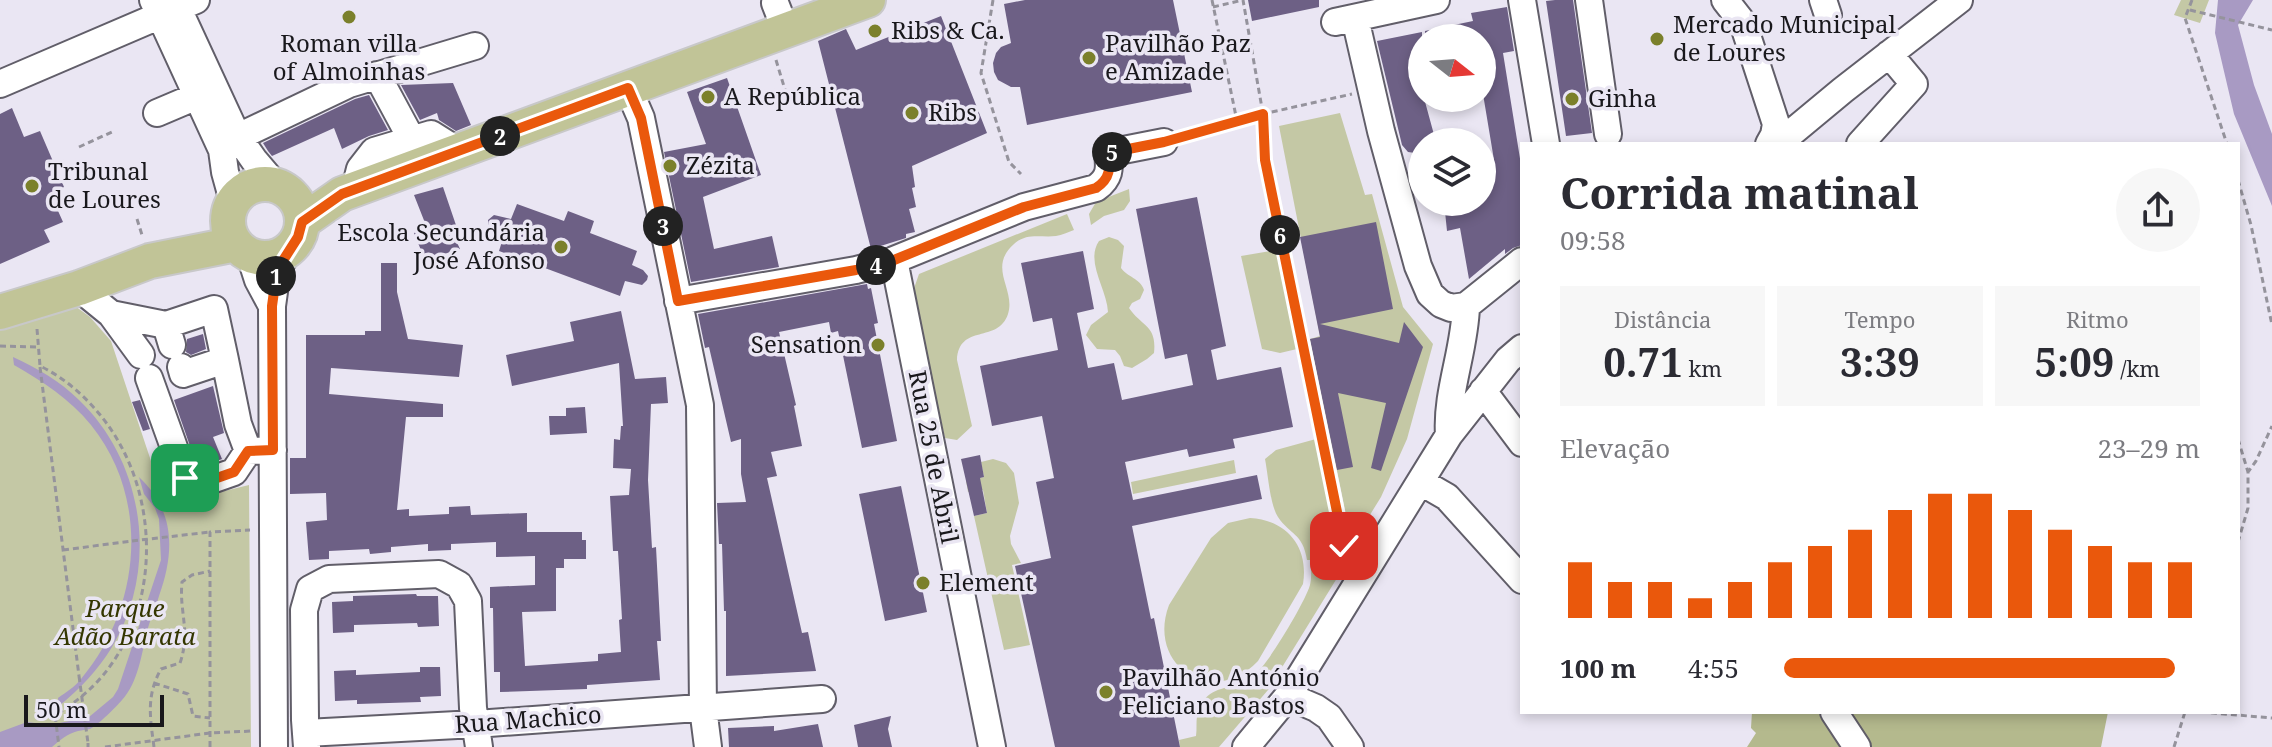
<!DOCTYPE html>
<html lang="pt">
<meta charset="utf-8">
<style>
:root{--surface:#fff;--page:#f7f7f7;--text:#2b2b33;--muted:#7c7c81;--accent:#ea580c}
body{margin:0;font-family:"Noto Serif",serif;background:var(--page);color:var(--text);height:100vh;display:flex;flex-direction:column;font-size:30px;white-space:nowrap}
*{box-sizing:border-box;margin:0}
p{font-size:26px;color:var(--muted)}
.icon{flex:none;width:44px;height:44px;fill:none;stroke:currentColor;stroke-width:2;stroke-linecap:round;stroke-linejoin:round}
.map{position:relative;flex:1;overflow:hidden}
.details{position:absolute;left:1520px;top:142px;width:720px;height:572px;display:flex;flex-direction:column;background:var(--surface);border-radius:0px;box-shadow:0 4px 12px #0003}
.details>*{flex:none}
.needle{width:52px;rotate:107deg}
.tools{position:absolute;left:1408px;top:24px;display:grid;gap:16px}
.tools a{display:grid;place-items:center;width:88px;height:88px;border-radius:50%;background:var(--surface);box-shadow:0 4px 12px #0003;font-size:40px}
.scale{position:absolute;left:24px;bottom:20px;width:140px;box-sizing:border-box;padding-left:8px;border:4px solid #19181c;border-top:0;font-size:22px;line-height:28px;white-space:nowrap;color:#19181c;-webkit-text-stroke:6px #eae6f3;paint-order:stroke}
.pin{position:absolute;display:grid;place-items:center;width:68px;height:68px;color:#fff;margin:-34px;border-radius:16px;box-shadow:0 4px 12px #0006}
.km{position:absolute;width:40px;height:40px;margin:-20px;border-radius:50%;background:#222;color:#fff;font-size:22px;line-height:40px;text-align:center}
.round{display:grid;place-items:center;flex:none;width:84px;height:84px;border-radius:42px;background:var(--page)}
.headline{display:flex;align-items:center;justify-content:space-between;height:136px;padding:0 40px}
h1{font-size:44px;font-weight:700;line-height:60px}
.figures{display:grid;grid-template-columns:repeat(3,1fr);gap:12px;height:136px;padding:8px 40px}
.figures div{display:grid;align-content:center;border-radius:0px;background:var(--page);text-align:center}
.figures b{font-size:40px;font-weight:700}
.figures small{font-size:22px;font-weight:400}
.figures p{font-size:22px}
.chart{height:224px;padding:16px 40px}
.chart p{display:flex;justify-content:space-between}
.chart svg{width:100%;height:144px;margin-top:8px;stroke:var(--accent);stroke-width:6}
ul{padding:0 40px;list-style:none;font-size:26px}
li{display:grid;grid-template-columns:128px 96px 1fr;align-items:center;height:60px}
li i{height:20px;border-radius:10px;background:var(--accent)}
.map>svg:first-child{display:block}
.green{fill:#c4c8a5}
.forest{fill:#b4b98d}
.water{fill:#a89ac3}
.building{fill:#6d6085}
.lines{fill:none;stroke-linecap:round;stroke-linejoin:round}
.minor-casing{stroke:#615e69;stroke-width:30}
.major-casing{stroke:#c8c8c9;stroke-width:38}
.path{stroke:#95939c;stroke-width:3;stroke-dasharray:6 4;stroke-linecap:butt}
.minor{stroke:#fff;stroke-width:26}
.major{stroke:#c1c497;stroke-width:34}
.path-bridge{stroke:#95939c;stroke-width:3;stroke-dasharray:6 4;stroke-linecap:butt}
.route-casing{stroke:#fff;stroke-width:16}
.route{stroke:#ea580c;stroke-width:10}
.poi-dot{fill:#7b802b;stroke:#eae6f3;stroke-width:3}
.labels{text-anchor:middle;stroke-width:7;stroke-linejoin:round;paint-order:stroke}
.poi-label{font-size:24px;fill:#19181c;stroke:#eae6f3;text-anchor:start}
.street-label{font-size:24px;fill:#19181c;stroke:#eae6f3}
.park-label{font-size:24px;font-style:italic;fill:#343600;stroke:#eae6f3}
</style>
<div class="map">
<svg width="2272" height="747" viewBox="0 0 2272 747">
<rect width="100%" height="100%" fill="#eae6f3"/>
<path class="green" d="M2181 0H2209L2200 23 2174 15Z
M1340 113 1365 195 1372 194 1403 307 1433 344 1407 439 1381 497 1352 544 1310 339 1320 336 1279 126Z
M1129 189 1130 201 1124 210 1104 216 1091 225 1089 214 1096 202Z
M1067 214 1074 230C1068 232 1062 235 1056 236 1041 238 1027 232 1014 244 987 268 1016 289 1008 314 998 344 959 323 957 360L972 426 957 440 945 438 912 294 919 274Z
M1109 237 1118 240 1124 246 1121 268C1127 277 1140 278 1144 290L1140 299 1132 303 1129 308C1142 327 1157 325 1154 353L1147 359 1132 368 1124 366 1120 356 1115 350 1097 349 1086 335 1091 325 1108 312C1107 289 1085 262 1099 241Z
M1277 250 1297 349 1280 353 1262 349 1241 256Z
M75 306 90 317 111 341 153 467 163 480 196 498 249 485 251 747H0V325Z
M1316 439 1342 570 1268 690 1219 747H1180L1179 740 1196 736C1197 729 1196 723 1197 716 1199 698 1214 689 1230 687L1232 689C1243 685 1254 677 1262 667 1274 653 1305 602 1310 585 1312 577 1311 569 1310 560H1307C1303 533 1290 535 1278 517 1270 505 1268 474 1265 459L1276 450Z
M993 459 1006 463 1014 473 1019 503 1010 536 1011 544 1021 563 1012 565 1030 645 1004 650 974 516 987 513 983 490 968 492 966 481 984 477 981 462Z
M1234 460 1236 473 1133 494 1131 482Z
M1250 518C1287 520 1309 547 1303 584L1258 661C1213 709 1146 666 1169 605L1211 538 1228 523Z"/>
<path class="forest" d="M1752 712H2108L2101 747H1747L1756 733 1751 728Z"/>
<path class="water" d="M2218 0H2253L2238 25 2254 85 2272 134V206L2234 114 2215 33Z
M13 357C37 368 60 381 79 400 145 463 159 569 112 647 98 670 80 689 59 706L58 698C66 692 75 687 81 679 141 608 151 499 91 425 69 398 43 382 14 365Z
M139 477C175 511 175 551 159 596 156 608 150 619 147 631 142 653 138 683 122 700 116 707 98 725 90 729 86 730 82 730 78 731 67 734 60 740 52 747H0V732L27 722 50 725 89 717 113 697 118 689 161 560 159 519 155 508 144 494Z"/>
<path class="building" d="M1025 0H1173L1192 92 1027 125 1020 87H1011L998 80 994 72 993 63 996 53 1001 47 1011 43 1004 4Z
M1248 0H1319V7L1252 21Z
M1555 0H1573L1592 133 1566 136 1546 1Z
M1507 7 1514 51 1503 53 1522 171V245L1513 248 1505 254V249L1469 279 1460 228 1447 231 1444 202H1482V174L1496 172 1482 88V38H1425V31L1473 21 1471 13Z
M941 16 987 133 912 166 915 187 912 188 916 207 909 209 915 232 906 234V238L871 249 818 41 846 29 856 50Z
M1422 32V67L1417 69 1422 98H1424L1436 142H1422V154L1408 152 1402 145 1377 41Z
M727 78 761 175 703 197 714 249 772 236 779 267 691 282 664 152 706 144 687 92Z
M453 83 471 125 456 131 439 120 437 113 420 120 401 85Z
M369 95 388 130 369 136 342 149 334 128 272 156 268 151 263 143 355 99Z
M12 108 24 137 40 131 64 187 50 193 63 222 44 230 50 242 0 264V114Z
M443 187 458 231 453 234 460 249 425 260 414 233 427 228 414 195Z
M1197 197 1226 346 1211 350 1217 380 1281 367 1293 427 1233 439 1235 448 1189 457 1187 449 1125 462 1133 500 1257 475 1262 499 1132 526 1151 619 1154 618 1180 747H1055L1015 566 1051 558 1036 482 1054 478 1042 416 992 426 980 366 1058 350 1052 318 1033 322 1021 263 1083 251 1094 309 1077 313 1088 368 1114 363 1122 400 1193 385 1187 354 1165 359 1136 209Z
M517 204 564 221 568 211 594 221 590 233 637 251 632 265 643 270 648 276 647 280 642 285 625 281 620 296 499 251 504 235 489 227 488 220 494 215 511 219Z
M1376 222 1393 309 1320 324 1399 343 1404 322 1423 347 1381 471 1371 468 1386 403 1338 393 1353 467 1337 470 1310 339 1320 337 1300 237Z
M381 263H397V292L408 339 463 345 459 377 331 368 329 394 443 404V417H406L397 510 409 509V516L449 514V507L470 506 471 515 527 513V532H582V540H586V559H564V568H556V611L522 612 525 666 598 661V654L621 652 619 620 622 619 618 551H613L610 496 629 495 631 469 613 468 614 439 620 440 621 426H623L619 363 512 386 506 355 574 341 570 322 621 311 635 379 666 377 668 403 651 404 648 480 652 548 656 547 661 641H657L660 680 587 685V689L500 692V672H494L493 608H490V587L535 585V556L496 557V542L451 544V550L428 551V544L391 547V552L370 554 369 549 329 551V559L309 560 306 522 327 520 326 493 290 494V458H306V335H365V331H381Z
M867 284 868 289 871 288 878 323 874 324 897 441 862 448 838 331 831 333 829 322 779 332 796 405 794 406 802 446 771 452 777 476 767 478 802 633 808 632 816 671 726 676V611H724L722 544H719L717 503 746 502 741 474V439L731 442 709 347 705 348 698 314Z
M203 334 206 349 191 355 186 352 187 339Z
M213 386 224 433 213 437 222 459 203 466 194 444 190 446 174 400Z
M140 400 150 429 143 431 132 402Z
M585 407 587 433 550 435 549 416H566V408Z
M980 455 984 477 980 478 987 513 974 516 961 459Z
M901 486 927 612 885 621 859 494Z
M416 594 417 596H438L439 626 418 627 417 623 354 625V632L333 633 332 602 353 601V596Z
M420 667H440L441 696 420 697 421 702 357 704V700L335 701 334 671 356 670V675L420 672Z
M891 716 888 729 892 747H858L854 725Z
M818 724 823 747H729L728 728 774 726V731Z"/>
<g class="lines">
<defs>
<path id="minor" d="M153 0 222 150 225 172 233 201
M174 0 236 134 254 160 277 187
M1522 0 1546 144
M1589 0 1608 134
M1725 0 1743 23 1776 124 1774 135 1769 144
M1823 0 1828 15
M775 3 786 31
M1355 18 1381 131 1418 266 1430 294 1441 304 1451 308 1466 306 1522 261
M1335 22 1436 0
M377 75 412 140
M0 84 196 0
M628 88 641 118 700 405 703 708 708 747
M157 113 197 96
M238 137 349 84 475 46
M1771 144 1790 134 1843 90 1959 0
M1860 144 1914 84 1889 54
M355 189 360 169 374 151 431 134 458 151
M250 255 258 280 272 306
M894 260 992 747
M79 288 111 314 166 325 172 345
M678 301 856 270 894 260 1024 207 1096 188C1110 178 1110 169 1108 153L1164 142
M111 314 141 355
M166 325 214 309 225 360
M181 367 183 374 225 360 238 424 248 451
M149 378 185 478 190 483 197 485 234 472 248 451 273 450
M1483 391 1522 443
M1449 435C1446 392 1465 350 1466 306
M1421 482 1447 497 1522 580
M1288 696 1316 708 1329 717 1350 747
M1834 712 1857 747
M306 733 476 724 822 699
M274 747 272 306 277 270 289 250
M307 747 305 720 304 610 310 589 329 579 439 574 459 585 468 601 473 708 479 747
M1246 747 1288 696 1449 435 1508 360 1522 348"/>
<path id="major" d="M228 221a37 37 0 1 1 74 0a37 37 0 1 1-74 0Z
M302 222 342 194 868 0
M0 312 79 288 150 261 236 244"/>
</defs>
<use href="#minor" class="minor-casing"/>
<use href="#major" class="major-casing"/>
<path class="path" d="M993 0 981 73 1009 162 1021 174
M1212 0 1237 121
M2192 0 2185 18 2227 144
M1213 7 1243 0 1263 114 1265 160 1344 546 1349 557
M2190 10 2272 30
M776 60 789 103
M1185 136 1263 114 1352 94
M79 147 114 131
M2238 180 2251 225 2272 325
M137 219 142 235
M37 329 40 366C69 380 94 404 112 431 161 505 159 614 98 681 85 695 71 705 55 716
M0 346 39 347
M40 367 79 676
M2238 439 2248 472
M2238 542 2248 508V472L2256 461 2272 426
M63 550 132 541
M154 683 188 694 193 716 210 718
M54 706 59 747
M2201 712 2272 718
M88 743V747
M105 747 210 733 252 731
M154 747C150 717 146 696 161 669L180 663C191 631 179 613 182 582L192 575 210 571
M210 747V532L250 530
M2174 747 2185 712"/>
<use href="#minor" class="minor"/>
<use href="#major" class="major"/>
<path class="path-bridge" d="M132 541 210 532
M79 676 88 743"/>
</g>
<g class="lines">
<defs>
<path id="route" d="M185 478 190 483 197 485 234 472 248 451 273 450 272 306 277 270 298 237 302 222 342 194 628 88 641 118 678 301 856 270 894 260 1024 207 1096 188C1111 178 1110 168 1108 153L1164 142 1263 114 1265 160 1344 546"/>
</defs>
<use href="#route" class="route-casing"/>
<use href="#route" class="route"/>
</g>
<g class="poi-dot">
<circle cx="349" cy="17" r="8"/>
<circle cx="875" cy="31" r="8"/>
<circle cx="1657" cy="39" r="8"/>
<circle cx="1089" cy="58" r="8"/>
<circle cx="708" cy="97" r="8"/>
<circle cx="1572" cy="99" r="8"/>
<circle cx="912" cy="113" r="8"/>
<circle cx="670" cy="166" r="8"/>
<circle cx="32" cy="186" r="8"/>
<circle cx="561" cy="247" r="8"/>
<circle cx="878" cy="345" r="8"/>
<circle cx="923" cy="583" r="8"/>
<circle cx="1106" cy="692" r="8"/>
</g>
<g class="labels">
<g class="poi-label">
<text x="1673" y="33">Mercado Municipal<tspan x="1673" dy="28">de Loures</tspan></text>
<text x="891" y="39">Ribs &amp; Ca.</text>
<text x="349" y="52" text-anchor="middle">Roman villa<tspan x="349" dy="28">of Almoinhas</tspan></text>
<text x="1105" y="52">Pavilhão Paz<tspan x="1105" dy="28">e Amizade</tspan></text>
<text x="724" y="105">A República</text>
<text x="1588" y="107">Ginha</text>
<text x="928" y="121">Ribs</text>
<text x="686" y="174">Zézita</text>
<text x="48" y="180">Tribunal<tspan x="48" dy="28">de Loures</tspan></text>
<text x="545" y="241" text-anchor="end">Escola Secundária<tspan x="545" dy="28">José Afonso</tspan></text>
<text x="862" y="353" text-anchor="end">Sensation</text>
<text x="939" y="591">Element</text>
<text x="1122" y="686">Pavilhão António<tspan x="1122" dy="28">Feliciano Bastos</tspan></text>
</g>
<g class="street-label">
<text transform="translate(933 457) rotate(79)" y="8">Rua 25 de Abril</text>
<text transform="translate(528 720) rotate(-4)" y="8">Rua Machico</text>
</g>
<g class="park-label">
<text x="125" y="617">Parque<tspan x="125" dy="28">Adão Barata</tspan></text>
</g>
</g>
</svg>
<div class="tools">
<a><svg class="needle" viewBox="-14 -14 28 28"><path d="M0-13l5 13h-10z" fill="#e53935"/><path d="M0 13l5-13h-10z" fill="#7c7c81"/></svg></a>
<a><svg class="icon" aria-label="layers" viewBox="0 0 24 24"><path d="M12 4l9 5-9 5-9-5zM3 14l9 5 9-5"/></svg></a>
</div>
<div class="scale">50 m</div>
<div class="pin" style="left:185px;top:478px;background:#1e9e55"><svg class="icon" aria-label="arrive" viewBox="0 0 24 24"><path d="M6 21V4h12l-3 4 3 4H6"/></svg></div>
<div class="pin" style="left:1344px;top:546px;background:#d93025"><svg class="icon" aria-label="check" viewBox="0 0 24 24"><path d="M5 12l5 5 9-10"/></svg></div>
<b class="km" style="left:276px;top:276px">1</b>
<b class="km" style="left:500px;top:136px">2</b>
<b class="km" style="left:663px;top:226px">3</b>
<b class="km" style="left:876px;top:265px">4</b>
<b class="km" style="left:1112px;top:152px">5</b>
<b class="km" style="left:1280px;top:235px">6</b>
<section class="details">
<div class="headline"><div><h1>Corrida matinal</h1><p>09:58</p></div><a class="round"><svg class="icon" aria-label="share" viewBox="0 0 24 24"><path d="M12 15V3M7 8l5-5 5 5M5 13v7h14v-7"/></svg></a></div>
<div class="figures">
<div><p>Distância</p><b>0.71<small> km</small></b></div>
<div><p>Tempo</p><b>3:39</b></div>
<div><p>Ritmo</p><b>5:09<small> /km</small></b></div>
</div>
<div class="chart"><p><span>Elevação</span>23–29 m</p>
<svg viewBox="0 0 160 44" preserveAspectRatio="none"><path d="M5 44V27M15 44V33M25 44V33M35 44V38M45 44V33M55 44V27M65 44V22M75 44V17M85 44V11M95 44V6M105 44V6M115 44V11M125 44V17M135 44V22M145 44V27M155 44V27"/></svg>
</div>
<ul>
<li><b>100 m</b>4:55<i style="width:94%"></i></li>
</ul>
</section>
</div>
